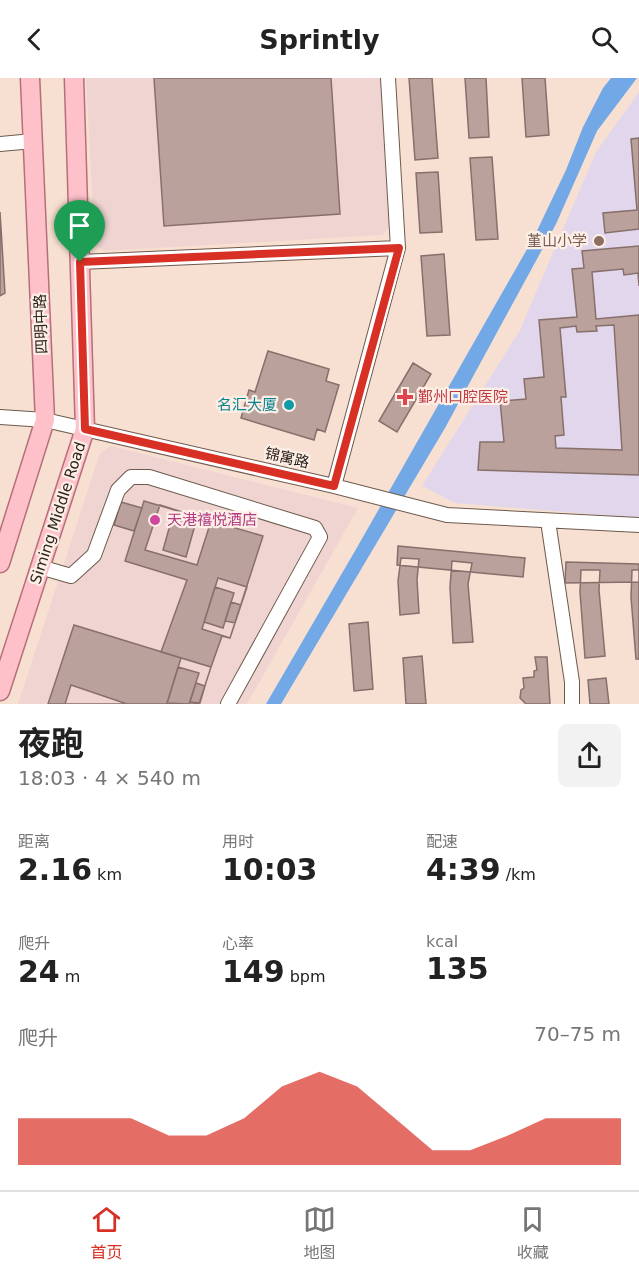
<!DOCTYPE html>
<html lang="zh">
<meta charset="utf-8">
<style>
:root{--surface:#fff;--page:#f2f2f2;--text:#222;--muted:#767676;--line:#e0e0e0;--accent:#d93025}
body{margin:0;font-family:"DejaVu Sans","Noto Sans SC",sans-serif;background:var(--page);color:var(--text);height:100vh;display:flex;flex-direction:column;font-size:22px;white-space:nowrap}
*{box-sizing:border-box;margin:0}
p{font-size:20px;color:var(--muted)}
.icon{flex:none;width:33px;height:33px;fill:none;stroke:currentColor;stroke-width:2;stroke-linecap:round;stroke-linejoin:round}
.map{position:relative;height:626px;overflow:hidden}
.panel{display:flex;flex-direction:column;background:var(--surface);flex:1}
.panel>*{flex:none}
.pin{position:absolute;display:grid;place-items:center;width:51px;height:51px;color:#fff;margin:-62px -26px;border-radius:50% 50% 50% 0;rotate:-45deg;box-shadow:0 0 6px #0007}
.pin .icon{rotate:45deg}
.round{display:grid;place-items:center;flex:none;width:63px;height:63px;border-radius:9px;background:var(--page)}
.head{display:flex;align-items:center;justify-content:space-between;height:102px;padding:0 18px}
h1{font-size:33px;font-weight:700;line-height:45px}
.figures{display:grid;grid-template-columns:repeat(3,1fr);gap:9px;height:102px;padding:6px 18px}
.figures div{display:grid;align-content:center}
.figures b{font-size:30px;font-weight:700}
.figures small{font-size:16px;font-weight:400}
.figures p{font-size:16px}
.chart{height:168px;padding:12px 18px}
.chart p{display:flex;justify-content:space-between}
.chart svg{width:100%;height:108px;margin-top:6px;fill:var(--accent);opacity:.7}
header{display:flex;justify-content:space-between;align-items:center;height:78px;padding:0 18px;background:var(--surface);font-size:27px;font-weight:700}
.tab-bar{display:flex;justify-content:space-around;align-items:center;height:84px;border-top:2px solid var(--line);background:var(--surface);font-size:16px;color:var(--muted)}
.tab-bar a{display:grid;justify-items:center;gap:3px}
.tab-bar .current{color:var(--accent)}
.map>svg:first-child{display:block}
.commercial{fill:#efd4d1}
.education{fill:#e1d6eb}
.water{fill:#71a8e5}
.building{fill:#bba19c;stroke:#876f6b;stroke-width:1.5;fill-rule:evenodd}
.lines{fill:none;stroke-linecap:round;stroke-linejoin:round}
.minor-casing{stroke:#6d5a4d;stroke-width:16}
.major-casing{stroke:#b56f78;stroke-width:21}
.minor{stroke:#fff;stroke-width:14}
.major{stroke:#fec1ca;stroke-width:18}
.route-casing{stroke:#fff;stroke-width:12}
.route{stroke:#d93025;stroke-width:8}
.education-dot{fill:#8d6e63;stroke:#fdefe6;stroke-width:2}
.health-dot{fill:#e0444e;stroke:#fdefe6;stroke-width:2}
.culture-dot{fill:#0f9aa8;stroke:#fdefe6;stroke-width:2}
.hotel-dot{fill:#d1479c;stroke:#fdefe6;stroke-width:2}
.labels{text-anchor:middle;stroke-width:4.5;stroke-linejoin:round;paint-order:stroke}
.education-label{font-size:15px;fill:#785e54;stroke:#fdefe6;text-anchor:end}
.street-label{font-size:15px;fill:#2e2520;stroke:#fdefe6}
.health-label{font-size:15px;fill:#be3a42;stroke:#fdefe6;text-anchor:start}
.culture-label{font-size:15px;fill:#0d838f;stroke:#fdefe6;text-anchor:end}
.hotel-label{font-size:15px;fill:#b23c85;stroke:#fdefe6;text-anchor:start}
</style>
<header><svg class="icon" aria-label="back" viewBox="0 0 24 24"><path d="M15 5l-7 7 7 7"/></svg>Sprintly<svg class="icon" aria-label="search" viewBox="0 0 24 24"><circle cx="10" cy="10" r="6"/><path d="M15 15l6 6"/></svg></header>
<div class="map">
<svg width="639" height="626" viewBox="0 0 639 626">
<rect width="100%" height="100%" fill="#f7e0d1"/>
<path class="commercial" d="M86 0H381L389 150 382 157 105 173 95 168Z
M111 368 358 430 247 626H18L100 375Z"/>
<path class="education" d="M639 14V440L455 425 422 408 520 252 596 74Z"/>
<path class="water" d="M611 0H637L597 53 556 146 445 350 281 626H266L359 466 534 159 566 92 583 49 603 10Z"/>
<path class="building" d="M154 0H331L340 136 164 148Z
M409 0H432L438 80 415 82Z
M465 0H486L489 59 469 60Z
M522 0H545L549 57 526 59Z
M639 60V151L605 155 603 135 637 132 631 61Z
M492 79 498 161 476 162 470 80Z
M438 94 442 154 420 155 416 95Z
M0 134 5 215 0 218Z
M639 168V208L638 195 624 197 623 191 592 194 596 241 639 237V397L478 392 480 364H504L500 323 526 321 524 301 544 299 539 242 577 239 572 191 584 190 582 173ZM614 247 622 372 556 370 555 358 564 357 561 319H566L560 250 576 248 577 254 597 253 596 248Z
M444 176 450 257 427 258 421 178Z
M268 273 329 291 326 303 339 307 325 354 317 351 314 362 241 340 249 312 255 314Z
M413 285 431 296 397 354 379 343Z
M144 423 263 458 230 560 222 558 211 589 161 574 187 502 125 483Z
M121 424 142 430 134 453 114 447Z
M160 427 211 443 197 487 145 472Z
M172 440 195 447 186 479 163 472Z
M398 468 525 480 523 499 397 487Z
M401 480 419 481 417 502 419 535 400 537 398 503Z
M452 483 472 485 468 506 473 564 453 565 450 509Z
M566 484 639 486V504L565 505Z
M581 492H600L599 512 605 578 585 580 580 514Z
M632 492H639V581H636L631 519Z
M218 500 247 509 230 560 202 551Z
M215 509 234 515 223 550 204 544Z
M231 524 241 527 235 545 225 543Z
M368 544 373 611 354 613 349 546Z
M74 547 211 589 199 626H48Z
M422 578 426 626H406L403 580Z
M535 579H547L550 626H526L520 620 521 612 524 610 523 600 534 599V593L537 592Z
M181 580 211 589 199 626H167Z
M178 589 199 595 189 626 167 625Z
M606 600 609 626H590L588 602Z
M196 605 205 608 200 625 190 624Z
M71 607 127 626H65Z"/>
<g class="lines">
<defs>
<path id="minor" d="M0 66 33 63
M80 184 398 170
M0 339 45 342 334 408 447 437 639 447
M334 408 398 170 388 0
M548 443 572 604V626
M40 489 71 498 94 477 118 412 131 399H149L315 450 320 459 228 626"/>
<path id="major" d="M0 485 45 342 30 0
M0 613 85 351 74 0"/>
</defs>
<use href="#minor" class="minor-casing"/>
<use href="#major" class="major-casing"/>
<use href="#minor" class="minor"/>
<use href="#major" class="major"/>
</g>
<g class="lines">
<defs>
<path id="route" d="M399 170 334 408 85 351 80 184Z"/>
</defs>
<use href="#route" class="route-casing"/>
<use href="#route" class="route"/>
</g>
<circle class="education-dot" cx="599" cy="163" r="6"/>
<path class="health-dot" d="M402 310h6v6h6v6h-6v6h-6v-6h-6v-6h6z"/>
<circle class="culture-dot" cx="289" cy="327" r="6"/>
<circle class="hotel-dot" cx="155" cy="442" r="6"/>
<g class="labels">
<g class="education-label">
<text x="587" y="168">堇山小学</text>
</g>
<g class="street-label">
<text transform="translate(41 246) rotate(-92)" y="5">四明中路</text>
<text transform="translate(287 380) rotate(13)" y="5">锦寓路</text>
<text transform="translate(58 435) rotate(-72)" y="5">Siming Middle Road</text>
</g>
<g class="health-label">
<text x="418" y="324">鄞州口腔医院</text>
</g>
<g class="culture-label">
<text x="277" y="332">名汇大厦</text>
</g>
<g class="hotel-label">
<text x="167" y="447">天港禧悦酒店</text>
</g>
</g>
</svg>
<div class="pin" style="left:80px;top:184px;background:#1e9e55"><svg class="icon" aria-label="arrive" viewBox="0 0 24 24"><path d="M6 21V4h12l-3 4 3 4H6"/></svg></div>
</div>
<section class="panel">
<div class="head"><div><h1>夜跑</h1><p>18:03 · 4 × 540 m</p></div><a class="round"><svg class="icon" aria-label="share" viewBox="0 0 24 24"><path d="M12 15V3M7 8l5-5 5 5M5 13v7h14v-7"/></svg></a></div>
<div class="figures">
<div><p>距离</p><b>2.16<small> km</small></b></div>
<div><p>用时</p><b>10:03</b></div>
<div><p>配速</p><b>4:39<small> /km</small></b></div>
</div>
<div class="figures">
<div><p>爬升</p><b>24<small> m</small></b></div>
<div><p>心率</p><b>149<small> bpm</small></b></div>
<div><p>kcal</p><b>135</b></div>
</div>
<div class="chart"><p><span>爬升</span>70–75 m</p>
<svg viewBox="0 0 160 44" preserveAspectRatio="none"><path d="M0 44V25L10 25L20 25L30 25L40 32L50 32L60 25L70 12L80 6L90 12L100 25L110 38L120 38L130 32L140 25L150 25L160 25V44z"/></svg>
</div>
</section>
<nav class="tab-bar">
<a class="current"><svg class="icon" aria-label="home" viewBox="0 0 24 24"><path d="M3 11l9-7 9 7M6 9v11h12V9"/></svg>首页</a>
<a><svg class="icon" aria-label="map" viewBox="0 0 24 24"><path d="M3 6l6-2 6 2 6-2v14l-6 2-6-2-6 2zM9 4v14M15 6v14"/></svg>地图</a>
<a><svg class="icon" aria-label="saved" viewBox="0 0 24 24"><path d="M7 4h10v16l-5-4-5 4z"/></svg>收藏</a>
</nav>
